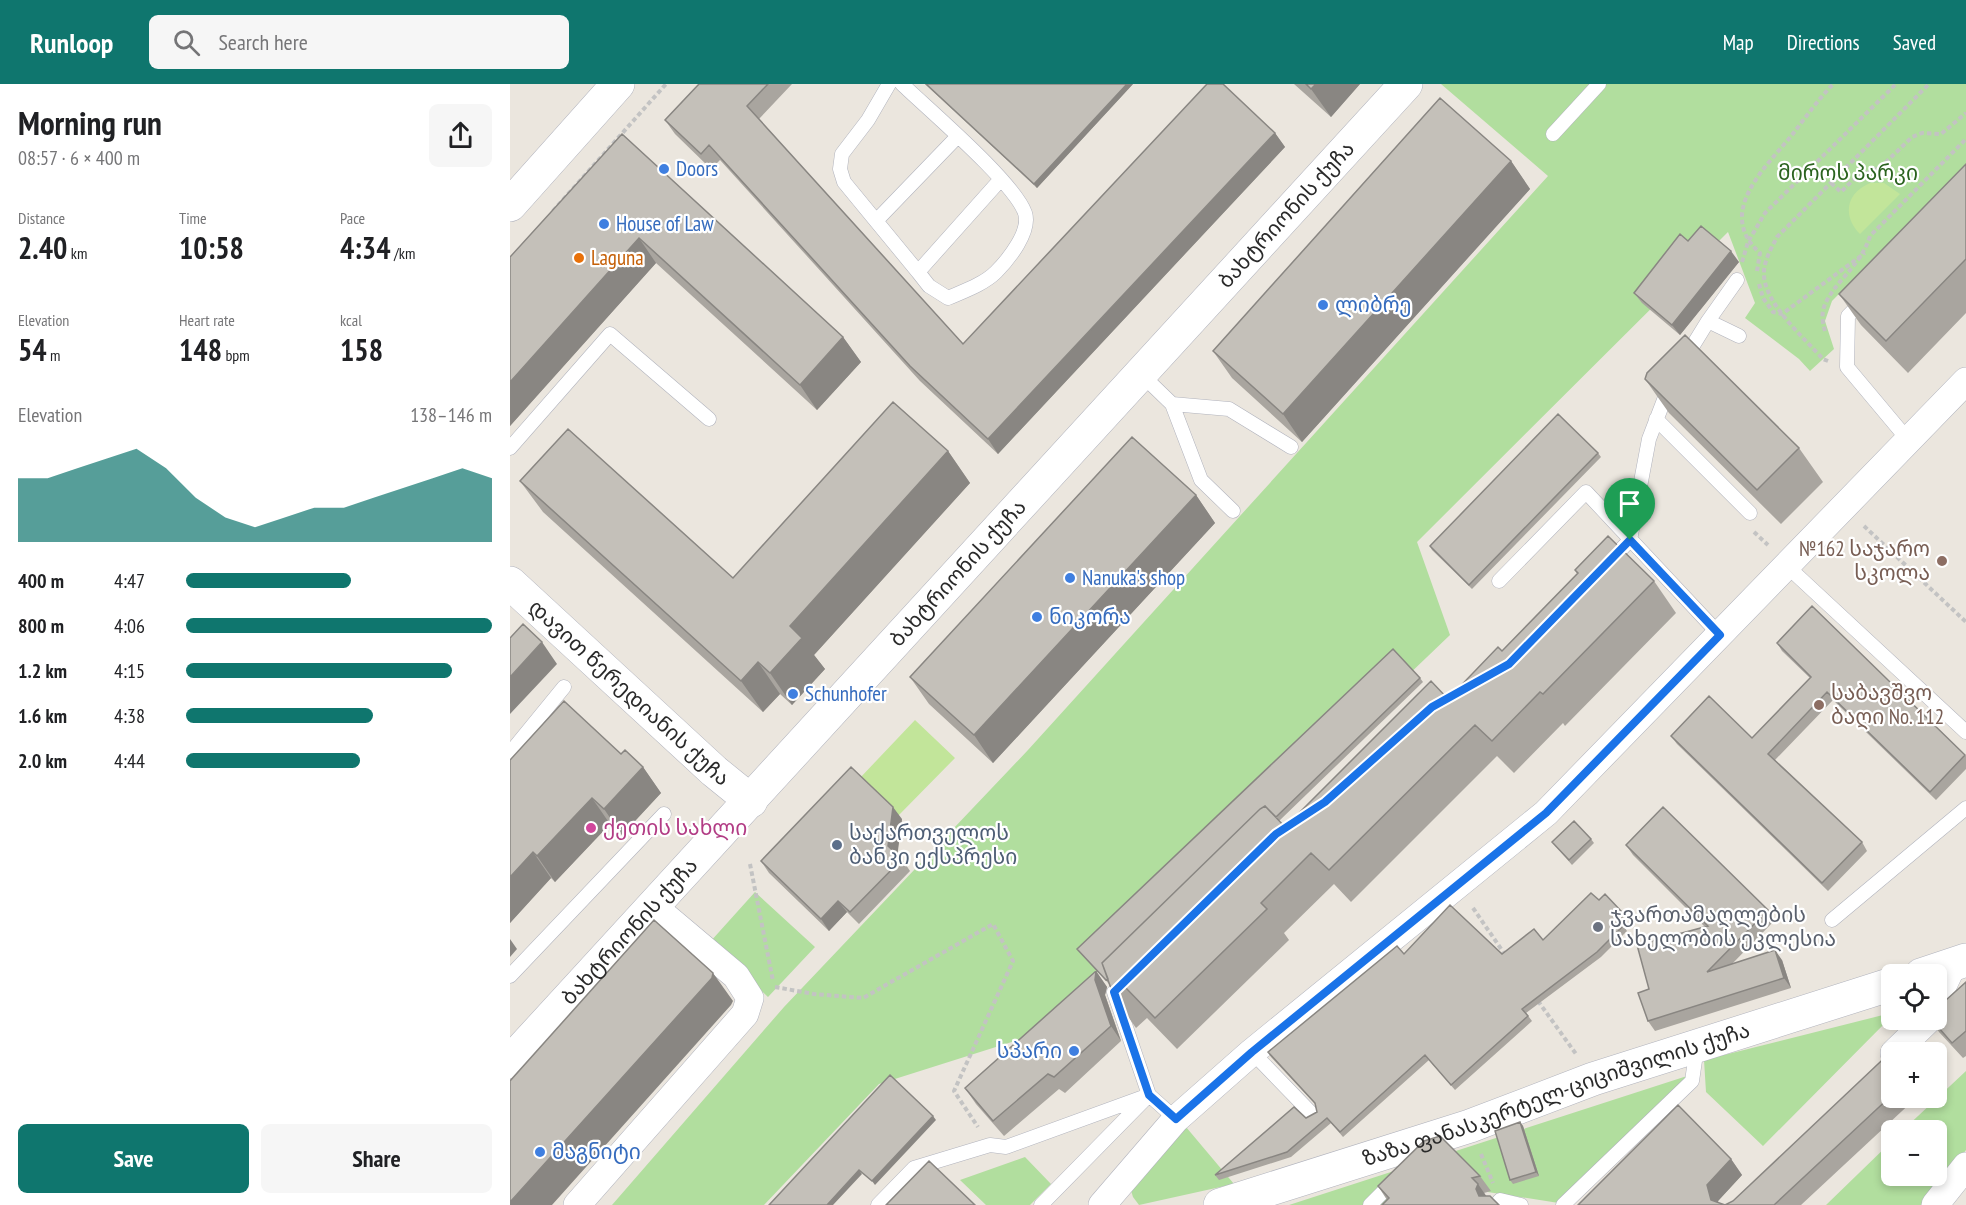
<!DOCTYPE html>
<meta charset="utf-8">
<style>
:root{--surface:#fff;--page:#f6f6f6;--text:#202124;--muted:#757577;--accent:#0f766e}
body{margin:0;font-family:"PT Sans Narrow","Noto Sans Georgian",sans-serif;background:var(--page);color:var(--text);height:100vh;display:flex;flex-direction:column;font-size:22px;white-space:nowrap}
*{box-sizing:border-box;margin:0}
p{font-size:20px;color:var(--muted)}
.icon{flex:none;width:33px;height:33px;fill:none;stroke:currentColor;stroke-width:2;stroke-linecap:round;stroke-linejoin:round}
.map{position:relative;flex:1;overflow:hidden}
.sheet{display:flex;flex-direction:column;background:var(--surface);width:510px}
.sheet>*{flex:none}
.controls{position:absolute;left:1371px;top:880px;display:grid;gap:12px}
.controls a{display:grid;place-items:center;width:66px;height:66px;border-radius:9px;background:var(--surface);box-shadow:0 3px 9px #0003;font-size:30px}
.pin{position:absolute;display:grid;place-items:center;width:51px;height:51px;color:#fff;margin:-62px -26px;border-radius:50% 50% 50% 0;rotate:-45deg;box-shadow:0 0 6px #0007}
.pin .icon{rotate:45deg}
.round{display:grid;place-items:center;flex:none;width:63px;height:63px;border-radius:9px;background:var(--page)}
.summary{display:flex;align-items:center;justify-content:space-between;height:102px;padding:0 18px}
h1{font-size:33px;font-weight:600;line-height:45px}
.stats{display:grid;grid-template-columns:repeat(3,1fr);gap:9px;height:102px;padding:6px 18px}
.stats div{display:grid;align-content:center}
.stats b{font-size:30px;font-weight:600}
.stats small{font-size:16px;font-weight:400}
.stats p{font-size:16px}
.chart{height:168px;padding:12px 18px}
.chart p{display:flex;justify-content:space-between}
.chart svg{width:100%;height:108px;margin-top:6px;fill:var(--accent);opacity:.7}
.action{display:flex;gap:12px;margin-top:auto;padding:12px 18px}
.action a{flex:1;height:69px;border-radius:9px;background:var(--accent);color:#fff;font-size:24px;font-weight:600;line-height:69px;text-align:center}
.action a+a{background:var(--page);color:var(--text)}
ul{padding:0 18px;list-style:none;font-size:20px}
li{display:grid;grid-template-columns:96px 72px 1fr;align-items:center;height:45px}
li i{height:15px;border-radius:8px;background:var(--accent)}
header{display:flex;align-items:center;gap:36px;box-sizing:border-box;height:84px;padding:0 30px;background:var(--accent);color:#fff}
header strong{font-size:28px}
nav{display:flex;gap:33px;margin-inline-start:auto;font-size:21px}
.search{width:420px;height:54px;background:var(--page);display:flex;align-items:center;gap:15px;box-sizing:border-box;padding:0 21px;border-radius:9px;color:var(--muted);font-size:22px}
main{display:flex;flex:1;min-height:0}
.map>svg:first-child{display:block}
.green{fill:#b1de9e}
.pitch{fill:#c2e59a}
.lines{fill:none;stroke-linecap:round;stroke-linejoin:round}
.service-casing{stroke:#b1b3bd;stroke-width:15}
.minor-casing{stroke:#b1b3bd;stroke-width:28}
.tertiary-casing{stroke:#b1b3bd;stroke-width:34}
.secondary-casing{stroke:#b1b3bd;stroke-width:34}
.path{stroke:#c3c3c3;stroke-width:4;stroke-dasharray:4.5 3;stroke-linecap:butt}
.service{stroke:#fff;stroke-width:14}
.minor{stroke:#fff;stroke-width:27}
.tertiary{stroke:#fff;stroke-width:33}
.secondary{stroke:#fff;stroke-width:33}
.wall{fill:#a9a59f}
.shaded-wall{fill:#898682}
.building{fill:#c4c0b9;stroke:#898682;stroke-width:1.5}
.route-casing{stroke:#fff;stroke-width:12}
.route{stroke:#1a73e8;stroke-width:8}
.shop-dot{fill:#3f7fe0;stroke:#fff;stroke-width:2}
.food-dot{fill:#e8710a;stroke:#fff;stroke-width:2}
.education-dot{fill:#8d6e63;stroke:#fff;stroke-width:2}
.hotel-dot{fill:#d1479c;stroke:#fff;stroke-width:2}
.service-dot{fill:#5c6f8a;stroke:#fff;stroke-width:2}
.worship-dot{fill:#6b7280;stroke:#fff;stroke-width:2}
.labels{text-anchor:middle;stroke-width:4.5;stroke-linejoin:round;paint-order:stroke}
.shop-label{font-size:21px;fill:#366cbe;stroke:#fff;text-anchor:start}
.park-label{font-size:21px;fill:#2b631f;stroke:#fff}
.street-label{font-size:21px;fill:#2a2a2a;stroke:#fff}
.food-label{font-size:21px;fill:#c56008;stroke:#fff;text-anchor:start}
.education-label{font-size:21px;fill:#785e54;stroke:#fff;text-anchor:end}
.hotel-label{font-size:21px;fill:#b23c85;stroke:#fff;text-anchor:start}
.service-label{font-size:21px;fill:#4e5e75;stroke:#fff;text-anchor:start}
.worship-label{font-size:21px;fill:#5b616d;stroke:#fff;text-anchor:start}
</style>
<header>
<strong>Runloop</strong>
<div class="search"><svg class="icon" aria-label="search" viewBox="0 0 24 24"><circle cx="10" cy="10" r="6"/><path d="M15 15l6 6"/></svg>Search here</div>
<nav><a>Map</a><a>Directions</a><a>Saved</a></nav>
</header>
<main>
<section class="sheet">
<div class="summary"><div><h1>Morning run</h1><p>08:57 · 6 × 400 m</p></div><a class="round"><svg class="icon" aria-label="share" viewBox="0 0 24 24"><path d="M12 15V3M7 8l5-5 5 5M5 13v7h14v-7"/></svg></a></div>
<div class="stats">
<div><p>Distance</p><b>2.40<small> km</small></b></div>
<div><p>Time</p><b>10:58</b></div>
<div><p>Pace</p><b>4:34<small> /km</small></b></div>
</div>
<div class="stats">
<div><p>Elevation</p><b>54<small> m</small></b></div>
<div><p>Heart rate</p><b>148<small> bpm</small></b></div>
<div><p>kcal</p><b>158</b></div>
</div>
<div class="chart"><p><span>Elevation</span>138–146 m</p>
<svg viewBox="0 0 160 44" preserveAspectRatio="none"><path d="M0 44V18L10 18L20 14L30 10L40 6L50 14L60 26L70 34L80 38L90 34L100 30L110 30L120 26L130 22L140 18L150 14L160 18V44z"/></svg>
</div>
<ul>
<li><b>400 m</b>4:47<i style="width:54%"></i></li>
<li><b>800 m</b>4:06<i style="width:100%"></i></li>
<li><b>1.2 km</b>4:15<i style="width:87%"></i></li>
<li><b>1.6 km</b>4:38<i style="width:61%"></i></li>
<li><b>2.0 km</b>4:44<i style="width:57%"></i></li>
</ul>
<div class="action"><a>Save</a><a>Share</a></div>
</section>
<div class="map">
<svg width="1456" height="1121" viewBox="0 0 1456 1121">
<rect width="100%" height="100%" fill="#ebe6de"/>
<path class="green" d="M931 0H1456V82L1322 217 1315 237 1324 265 1300 287 1289 275 1235 234 1245 219 1218 148 907 458 940 551 521 952 369 1000 254 1121H102L274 923 518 666 1038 92Z
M245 808 305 863 258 913 200 858Z
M1381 929V933L1253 1062 1196 1008 1194 976Z
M1456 987V1066L1415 1121H1316L1381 1058 1382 1092H1426V1047H1392Z
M1177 992 1055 1120 933 1101 911 1121H779Z
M676 1043 724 1100 629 1121 623 1113 619 1100Z
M515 1073 541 1100 520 1121H476L450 1096Z"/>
<path class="pitch" d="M1360 99H1374L1390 110 1350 150C1332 132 1336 109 1360 99Z
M405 636 445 674 388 732 349 695Z"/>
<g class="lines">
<defs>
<path id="service" d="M379 0 358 36 332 70 330 85 334 98 408 188 419 202 438 214C454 207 474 200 486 188 499 175 521 147 515 129 504 98 419 26 392 0
M1043 50 1089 0
M366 137 447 53
M408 188 491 95
M1354 216 1338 232 1337 283 1399 357
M1198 237 1227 196
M1174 276 1198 237 1229 252
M631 290 662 320 719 325 781 363
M662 320 691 396 723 427
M1146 335 1240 429
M0 364 100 250 199 335
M1100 477 1120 456 1139 355 1159 303
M1278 483 1456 648
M989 497 1076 408 1210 551
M0 669 54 603
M1322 836 1456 724
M0 892 154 730
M742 968 802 1030
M368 1121 404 1084 480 1061 496 1063 639 1011 666 1035
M531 1121 639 1011 604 908 610 903
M860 1121 884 1097
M986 1121 990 1116 1011 1121
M1053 1121 1182 997 1187 963"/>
<path id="minor" d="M1426 916 1443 881
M1384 969 1418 936
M67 1121 235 930 240 914 226 892 144 823
M592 1121 666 1035 742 968 1036 729 1456 297
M1425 1121 1456 1082"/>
<g id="tertiary">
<path id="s1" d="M0 499 204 687 241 717"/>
<path d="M1411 891 1456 876"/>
<path id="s2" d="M0 978 896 0"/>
<path id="s3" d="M710 1121 960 1042 1083 995 1382 900"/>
</g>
<path id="secondary" d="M0 121 108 0"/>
</defs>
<use href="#service" class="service-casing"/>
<use href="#minor" class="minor-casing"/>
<use href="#tertiary" class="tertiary-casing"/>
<use href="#secondary" class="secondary-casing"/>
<path class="path" d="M1321 99 1331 108 1343 96 1372 82 1402 53 1412 49 1431 50 1456 29
M43 127 156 0
M1232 178 1238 158 1255 129 1386 0
M1247 187 1250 169C1205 129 1255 84 1282 51 1295 34 1308 16 1323 0
M1249 200 1253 214 1263 228 1272 230 1355 169
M1315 247C1313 240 1311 231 1314 223 1323 198 1350 184 1360 152L1456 55
M1318 277 1313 275C1295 255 1256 221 1254 192 1253 178 1261 165 1267 153L1419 0
M1354 442 1456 538
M1244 448 1258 461
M240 780 263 897
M963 824 996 872
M265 903 304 910 353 914 483 840 503 877 444 1007 468 1043
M1028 917 1066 970
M971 1070 983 1099"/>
<use href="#service" class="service"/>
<use href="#minor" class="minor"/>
<use href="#tertiary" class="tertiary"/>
<use href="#secondary" class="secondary"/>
</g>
<path class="wall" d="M189 0H282L249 35 453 260 765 49 775 63 488 370 410 297 210 76 201 85 165 50 155 36Z
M415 0H623L527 104Z
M784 0H850L821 33Z
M112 50 333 253 351 278 307 326 146 179 0 342V173Z
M1001 77 1020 105 792 358 722 294 703 267Z
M1456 80V229L1398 289 1351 241 1329 210Z
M1178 157 1229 178 1170 251 1132 219 1124 209Z
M1135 295 1289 364 1313 398 1271 440 1159 329Z
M438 367 460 399 304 571 315 585 282 621 270 610 253 628 33 428 10 397 223 494Z
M1088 369 1091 373 962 505 922 466 920 462Z
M686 411 705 439 483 679 419 620 400 593Z
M1065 486 1144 497 1166 529 1055 642 1053 639 1004 689 987 672 841 818 824 800 774 849 779 856 667 965 637 934 626 944 604 913 599 900 567 865 910 594 913 598 769 737 775 743 938 615 992 567 1067 490Z
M1302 522 1456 672V685L1426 716 1323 616 1265 676 1352 758 1357 767 1318 807 1167 660 1161 652 1242 654 1300 594 1272 567 1267 559Z
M0 676 133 683 151 709 112 751 100 740 45 798 41 794 0 839Z
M392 735 387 770 392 775 400 787 349 840 337 828 319 847 259 789 251 777Z
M1081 755 1084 759 1062 781 1042 758Z
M1116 761 1258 826 1265 836 1222 880 1272 876 1281 904 1145 947 1138 937 1139 905 1195 843 1123 771Z
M1089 816 1111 827 1115 832 1110 837 1117 847 1091 873 1016 929 1022 937 945 1006 919 976 833 1053 821 1039 781 1073 709 1096 705 1091 807 1028 805 1020 761 973 758 968 894 870H992L1033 856Z
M586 887 597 903 595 911 611 957 555 1009 549 1005 494 1052 466 1020 455 1004Z
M1456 898V972L1453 974 1429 948 1421 936H1426Z
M1382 969V1014H1406L1291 1121H1068L1221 1075 1232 1091 1208 1117V1119L1215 1121 1223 1117Z
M1010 1038 1013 1042 1029 1092 1003 1100 1000 1096Z
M970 1092 981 1107 974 1109 976 1112 877 1116 868 1102Z"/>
<path class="shaded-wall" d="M617 0H623L527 104 524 100Z
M806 0H850L821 33 801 5Z
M765 49 775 63 488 370 478 355Z
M1001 77 1020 105 792 358 773 330Z
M129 154 146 179 0 342V298Z
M1221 167 1229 178 1170 251 1162 241Z
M333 253 351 278 307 326 290 301Z
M438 367 460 399 304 571 315 585 282 621 260 589 280 542Z
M686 411 705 439 483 679 464 651Z
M32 558 47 580 0 630V593Z
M248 578 270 610 253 628 231 597Z
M133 683 151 709 112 751 94 725Z
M82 714 100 740 45 798 27 772Z
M383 723 392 735 387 774 378 762Z
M23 768 41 794 0 839V793Z
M328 817 337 828 319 847 311 835Z
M0 855 7 865 0 873Z
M1265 866 1272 876 1281 904 1274 894Z
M586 887 597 903 595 911 611 957 601 942 585 896Z
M203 889 223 917 221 921 42 1121H0V1118Z
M423 1032 426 1036 365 1101 362 1097Z
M1010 1038 1013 1042 1029 1092 1026 1088Z
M1221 1075 1232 1091 1208 1117 1209 1121 1201 1116 1197 1101Z
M349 1086 352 1090 323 1121H317Z
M968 1100 979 1116 969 1112 966 1105Z"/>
<path class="building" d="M189 0H258L237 22 453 260 697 0H713L765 49 478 355 400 282 199 61 191 70 155 36Z
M416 0H617L524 100Z
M796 0H806L801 5Z
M930 14 1001 77 773 330 703 267Z
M112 50 333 253 290 301 129 154 0 298V173Z
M1456 80V175L1376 257 1329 210Z
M1191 142 1221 167 1162 241 1124 209 1170 150 1178 157Z
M1175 251 1289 364 1247 406 1135 295 1137 289Z
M383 318 438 367 280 542 292 554 260 589 248 578 231 597 10 397 58 345 223 494Z
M1048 330 1088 369 959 501 920 462Z
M622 353 686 411 464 651 400 593Z
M1098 452 1144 497 1033 610 1030 608 982 657 965 641 819 786 801 769 751 819 757 825 645 934 615 903 604 913 592 879 750 725 755 722 775 743 921 597 938 615 988 563 992 567 1068 489 1065 486Z
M1302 522 1455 671 1420 708 1317 608 1258 670 1352 758 1312 799 1161 652 1199 612 1242 654 1301 593 1267 559Z
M13 540 32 558 0 593V554Z
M883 565 910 594 766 733 755 722 750 725 592 879 598 895 596 896 567 865Z
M54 617 111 670 115 666 133 683 94 725 82 714 27 772 23 768 0 793V676Z
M341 683 383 723 378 762 392 775 340 828 328 817 311 835 251 777Z
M1153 723 1258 826 1197 888 1265 866 1274 894 1138 937 1128 909 1139 905 1127 861 1198 842 1116 761Z
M1064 737 1081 755 1059 776 1042 758Z
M1081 809 1089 816 1095 810 1111 827 1105 833 1114 841 1087 868 1012 925 1018 932 941 1001 915 971 830 1048 817 1034 777 1068 705 1091 784 1023 796 1034 807 1028 805 1019 758 968 887 862 894 870 940 821 992 870 1024 845 1033 856Z
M144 836 203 889 202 894 0 1118V997Z
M586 887 585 896 601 942 544 993 538 990 483 1037 455 1004Z
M1456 898V947L1442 959 1422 936H1426V925Z
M1386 963 1392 969H1382V1011L1264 1121H1068L1168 1021 1221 1075 1197 1101 1201 1116 1215 1121 1223 1117Z
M380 991 423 1032 362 1097 349 1086 317 1121H259Z
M1010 1038 1026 1088 1000 1096 985 1047Z
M930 1052 970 1092 962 1094 968 1100 966 1105 969 1112H980L989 1121H872L879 1114 868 1102 914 1057Z
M419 1077 465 1121H376Z"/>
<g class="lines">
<defs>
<path id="route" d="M1120 456 1210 551 1036 729 742 968 666 1035 639 1011 604 908 766 750 815 718 922 623 999 580Z"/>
</defs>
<use href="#route" class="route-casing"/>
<use href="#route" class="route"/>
</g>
<g class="shop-dot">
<circle cx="154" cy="85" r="6"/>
<circle cx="94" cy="140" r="6"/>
<circle cx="813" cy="221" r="6"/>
<circle cx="560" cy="494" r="6"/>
<circle cx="527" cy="533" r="6"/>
<circle cx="283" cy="610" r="6"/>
<circle cx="564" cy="967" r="6"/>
<circle cx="30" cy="1068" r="6"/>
</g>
<circle class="food-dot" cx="69" cy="174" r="6"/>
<g class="education-dot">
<circle cx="1432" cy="477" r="6"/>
<circle cx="1309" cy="621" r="6"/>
</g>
<circle class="hotel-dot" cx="81" cy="744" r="6"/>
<circle class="service-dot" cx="327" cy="761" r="6"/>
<circle class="worship-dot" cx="1088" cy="843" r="6"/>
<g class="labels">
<g class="shop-label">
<text x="166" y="92">Doors</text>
<text x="106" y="147">House of Law</text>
<text x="825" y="228">ლიბრე</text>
<text x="572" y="501">Nanuka's shop</text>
<text x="539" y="540">ნიკორა</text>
<text x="295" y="617">Schunhofer</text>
<text x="552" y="974" text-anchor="end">სპარი</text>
<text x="42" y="1075">მაგნიტი</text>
</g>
<g class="park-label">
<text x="1338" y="96">მიროს პარკი</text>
</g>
<g class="street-label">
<text dy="7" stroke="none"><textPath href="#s2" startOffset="1149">ბახტრიონის ქუჩა</textPath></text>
<text dy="7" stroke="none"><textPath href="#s2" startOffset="663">ბახტრიონის ქუჩა</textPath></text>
<text dy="7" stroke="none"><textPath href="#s1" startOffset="162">დავით წერედიანის ქუჩა</textPath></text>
<text dy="7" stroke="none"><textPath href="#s2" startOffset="177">ბახტრიონის ქუჩა</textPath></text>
<text dy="7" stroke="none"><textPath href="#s3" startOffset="354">ზაზა ფანასკერტელ-ციციშვილის ქუჩა</textPath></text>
</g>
<g class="food-label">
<text x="81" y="181">Laguna</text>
</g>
<g class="education-label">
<text x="1420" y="472">№162 საჯარო<tspan x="1420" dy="24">სკოლა</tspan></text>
<text x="1321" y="616" text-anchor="start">საბავშვო<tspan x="1321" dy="24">ბაღი No. 112</tspan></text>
</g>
<g class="hotel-label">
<text x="93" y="751">ქეთის სახლი</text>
</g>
<g class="service-label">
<text x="339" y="756">საქართველოს<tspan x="339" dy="24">ბანკი ექსპრესი</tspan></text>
</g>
<g class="worship-label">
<text x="1100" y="838">ჯვართამაღლების<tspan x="1100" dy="24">სახელობის ეკლესია</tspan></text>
</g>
</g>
</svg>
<div class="controls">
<a><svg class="icon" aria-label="locate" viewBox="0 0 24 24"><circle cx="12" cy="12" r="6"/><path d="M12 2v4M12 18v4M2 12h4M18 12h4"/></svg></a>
<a>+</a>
<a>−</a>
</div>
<div class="pin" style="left:1120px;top:456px;background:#1e9e55"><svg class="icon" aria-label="arrive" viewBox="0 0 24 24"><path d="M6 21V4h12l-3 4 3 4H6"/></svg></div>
</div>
</main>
